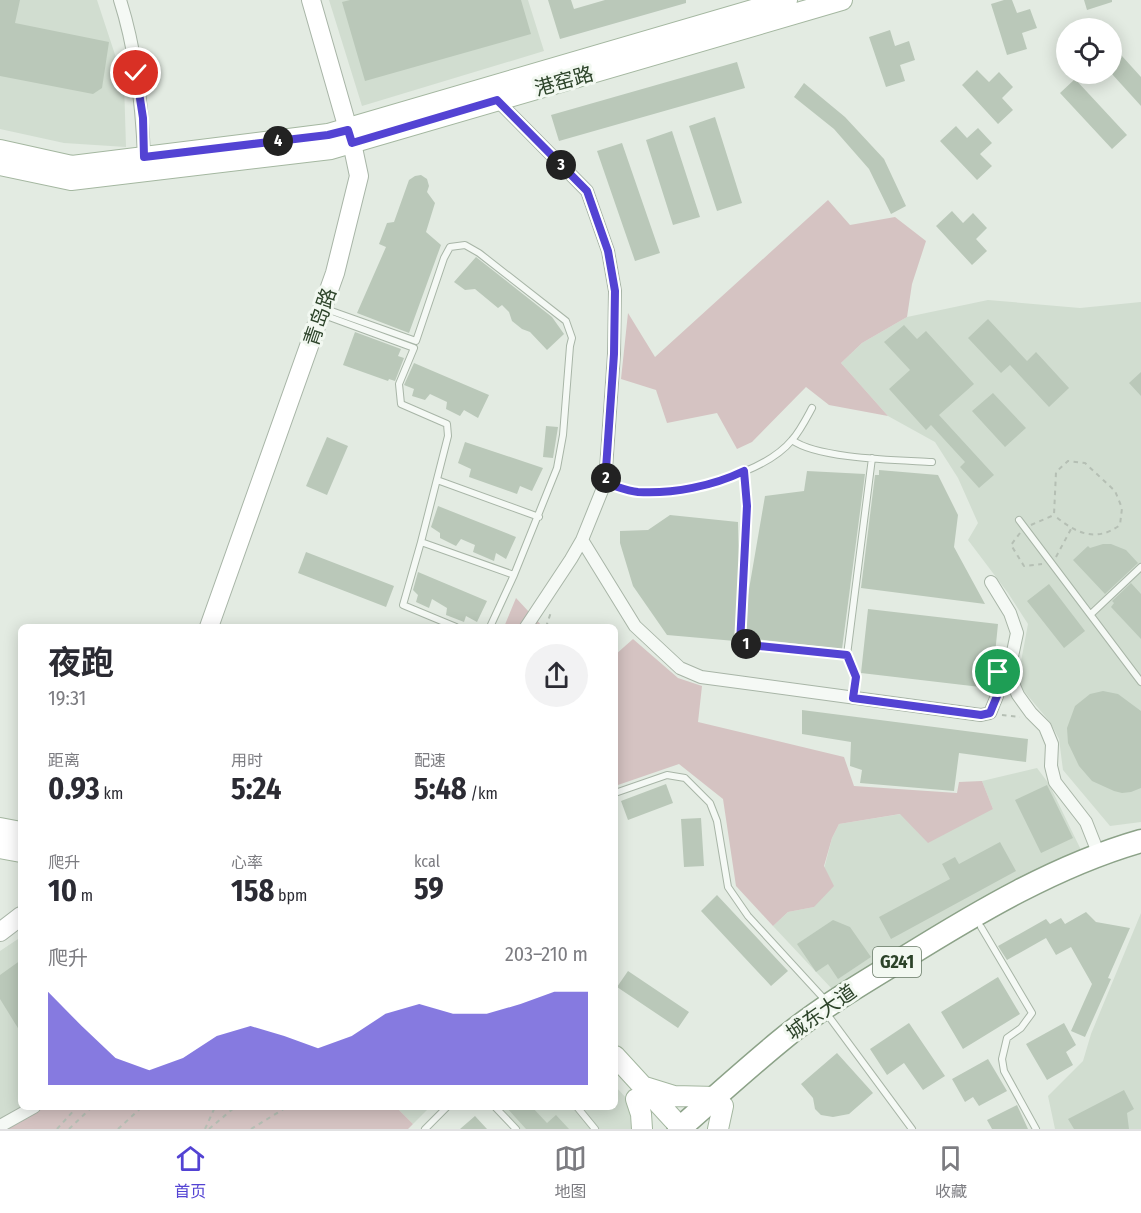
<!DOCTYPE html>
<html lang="zh">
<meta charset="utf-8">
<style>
:root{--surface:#fff;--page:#f2f2f3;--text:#2b2b33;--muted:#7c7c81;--line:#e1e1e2;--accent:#5343d3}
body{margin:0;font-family:"Fira Sans Condensed","Noto Sans SC",sans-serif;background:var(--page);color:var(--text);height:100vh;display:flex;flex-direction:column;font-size:22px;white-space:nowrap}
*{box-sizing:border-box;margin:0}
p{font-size:20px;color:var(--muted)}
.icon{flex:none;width:33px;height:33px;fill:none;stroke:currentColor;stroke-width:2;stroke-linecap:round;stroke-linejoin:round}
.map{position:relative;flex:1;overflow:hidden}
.side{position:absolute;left:18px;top:624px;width:600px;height:486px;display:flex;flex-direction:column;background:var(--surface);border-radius:9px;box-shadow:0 3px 15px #0003}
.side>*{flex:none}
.buttons{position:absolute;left:1056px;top:18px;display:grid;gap:12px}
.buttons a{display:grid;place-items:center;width:66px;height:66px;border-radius:50%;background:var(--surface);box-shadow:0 3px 15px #0003;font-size:30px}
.pin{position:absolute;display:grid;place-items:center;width:51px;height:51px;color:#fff;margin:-26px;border:3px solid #fff;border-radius:50%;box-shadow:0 2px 6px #0007}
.km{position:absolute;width:30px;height:30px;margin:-15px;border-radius:50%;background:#222;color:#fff;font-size:16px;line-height:30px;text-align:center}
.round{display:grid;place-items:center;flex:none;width:63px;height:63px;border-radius:32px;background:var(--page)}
.overview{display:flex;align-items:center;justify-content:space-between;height:102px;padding:0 30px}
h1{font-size:33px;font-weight:700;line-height:45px}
.metrics{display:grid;grid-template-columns:repeat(3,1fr);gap:9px;height:102px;padding:6px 30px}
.metrics div{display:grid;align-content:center}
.metrics b{font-size:30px;font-weight:700}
.metrics small{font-size:16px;font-weight:400}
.metrics p{font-size:16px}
.chart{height:168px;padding:12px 30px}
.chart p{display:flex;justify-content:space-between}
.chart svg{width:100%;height:108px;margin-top:6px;fill:var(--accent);opacity:.7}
.tab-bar{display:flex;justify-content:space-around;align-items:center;height:84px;border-top:2px solid var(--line);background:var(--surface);font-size:16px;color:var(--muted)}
.tab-bar a{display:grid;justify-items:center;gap:3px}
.tab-bar .on{color:var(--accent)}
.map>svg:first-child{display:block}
.built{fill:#d1ddd0}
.green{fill:#d5c3c2}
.building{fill:#bac8b9}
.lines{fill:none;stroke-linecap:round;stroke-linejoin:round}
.lane-casing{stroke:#a8b5a7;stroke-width:8}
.street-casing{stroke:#a8b5a7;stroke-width:14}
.secondary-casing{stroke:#a8b5a7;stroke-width:20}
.primary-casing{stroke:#a4b7a0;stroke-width:22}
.highway-casing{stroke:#8ca288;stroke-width:25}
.path{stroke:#b5bfb4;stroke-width:2;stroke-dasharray:4.5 4.5;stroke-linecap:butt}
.lane{stroke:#f5f9f5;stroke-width:6}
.street{stroke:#f5f9f5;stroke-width:12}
.secondary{stroke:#fff;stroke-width:18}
.primary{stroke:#fff;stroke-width:20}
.highway{stroke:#fff;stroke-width:22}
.route-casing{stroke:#fff;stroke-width:12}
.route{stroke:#5343d3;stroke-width:8}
.labels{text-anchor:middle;stroke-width:6;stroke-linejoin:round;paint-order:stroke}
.shield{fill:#f2f8f1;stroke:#677965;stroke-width:1.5}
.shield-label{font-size:18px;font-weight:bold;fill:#2c4329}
.street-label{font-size:20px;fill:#2c4329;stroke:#f2f8f1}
</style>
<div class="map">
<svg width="1141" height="1129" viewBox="0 0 1141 1129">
<rect width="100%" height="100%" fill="#e3ebe2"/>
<path class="built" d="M0 0H97L124 82 126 147 64 143 0 129Z
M329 0H528L544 51 362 106Z
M988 300 1080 308 1141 302V822L1110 826 1063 770 1059 739 1050 722 1017 683 1028 624 1008 593 968 540 978 523 958 478 935 442 888 416 841 363 862 343 907 317Z
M1037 768 1049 784 1081 850 964 910 832 989 773 926 788 912 814 907 832 838 839 824 901 814 993 809 982 781Z
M1141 913V1129H1055L1048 1096 1083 1061 1091 1034Z
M21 937 22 1107 0 1120V951Z
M615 1086 629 1101 631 1129H513L492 1107H615Z
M396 1107H430L413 1124Z"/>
<path class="green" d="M828 200 850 225 895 217 926 241 912 284 907 317 862 343 841 363 888 416 829 405 806 387 752 442 737 449 717 413 667 423 656 390 621 379 628 313 655 357Z
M516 598 543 627H504Z
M633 639 678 678 702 686 698 722 844 757 854 786 957 793 959 782 982 781 993 809 928 843 900 814 839 824 832 838 824 866 834 886 814 907 788 912 773 926 736 886 723 799 679 764 615 786V655Z
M22 1107H396L413 1124 408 1129H0Z"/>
<path class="building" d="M0 0H20L15 23 109 42 102 88 93 94 0 76Z
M350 0H521L531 34 365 81 342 2Z
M548 0H571L574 9 605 0H686V3L560 39Z
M1004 0H1012L1017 13 1030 9 1037 28 1022 33 1027 49 1007 55 991 4Z
M1084 0H1112V2L1087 10Z
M890 30 895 46 909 41 915 60 900 65 905 81 886 87 869 37Z
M1112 45 1141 77V106L1112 74Z
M737 62 745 88 559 141 551 115Z
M977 70 989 82 999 72 1013 87 1002 98 1013 110 998 124 962 85Z
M1075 79 1127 135 1112 149 1060 93Z
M804 83 845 117 884 159 906 206 891 214 869 169 834 129 794 97Z
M715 117 742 203 717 211 689 126Z
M956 126 967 138 978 128 992 143 980 154 992 166 977 180 940 141Z
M672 131 700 217 673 225 646 140Z
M622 143 660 253 635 261 597 151Z
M421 175 427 179 429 186 427 192 435 203 426 232 441 245 409 333 357 313 386 247 379 244 387 223 394 222 409 180 415 176Z
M952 211 963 223 973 213 987 228 976 239 987 251 972 265 936 226Z
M476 257 552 317 564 334 547 350 530 332 522 329 512 321 509 312 502 305 498 308 475 289 465 290 454 282Z
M988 319 1027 361 1036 352 1069 388 1049 407 1010 365 1001 373 968 338Z
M904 325 917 339 926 331 974 384 939 415 994 475 979 488 960 467 965 462 931 425 926 430 889 389 910 370 884 342Z
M355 332 401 349 398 356 404 358 395 381 389 379 388 381 343 365Z
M414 363 489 395 478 418 464 410 460 416 446 409 447 402 430 394 425 400 412 396 414 389 404 385Z
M1141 372V396L1129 383Z
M993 393 1026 428 1005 447 972 411Z
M546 426 558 427 553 458 543 457Z
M327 437 348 446 327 495 306 486Z
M465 442 543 468 532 491 520 486 517 494 469 477 471 469 458 463Z
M879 470 938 475 958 515 954 547 985 604 861 588 875 475H879Z
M807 471 865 474 842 649 746 638 748 595 765 496 804 491Z
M438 506 516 537 506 559 496 553 494 561 473 552 475 545 461 539 456 546 440 538V533L431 527Z
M670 515 738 522 739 564 735 641 667 635 633 586 620 543V531L648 530Z
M1103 544H1111L1126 550 1138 563 1105 594 1073 560 1088 546 1090 548Z
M306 552 394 586 386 607 298 573Z
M418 572 487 601 477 622 466 616 464 622 446 615 447 608 432 599 429 608 416 602 418 595 413 590Z
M1131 583 1141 594V639L1111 607 1114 603 1112 601Z
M1049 584 1085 631 1064 648 1027 601Z
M868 609 998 624 994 664 990 672 989 688 861 673Z
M1103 691 1118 694 1141 711V788L1131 792 1122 793 1114 791 1092 781 1079 766 1068 743 1067 728 1075 706 1090 694Z
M802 710 1028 739 1026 762 959 753 954 791 860 783 862 770 850 766 851 742 802 734Z
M666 784 673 803 628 820 621 801Z
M1047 785 1073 838 1041 853 1015 800Z
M701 818 704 866 684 867 681 819Z
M1000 842 1016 871 891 939 879 917 950 879 942 864 955 857 959 864Z
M717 895 788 971 771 986 701 911Z
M1086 912 1096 922 1130 928 1108 978 1111 979 1085 1037 1071 1031 1092 984 1071 947 1056 955 1046 938 1007 960 998 946 1046 919 1050 924 1061 918 1065 924Z
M833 920 850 927 871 957 838 979 828 964 816 972 797 944Z
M21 960V1033L0 999V975Z
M628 971 689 1012 678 1028 617 987Z
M998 977 1020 1014 963 1049 941 1012Z
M909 1023 945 1076 923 1090 904 1063 887 1075 870 1049Z
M1064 1023 1076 1045 1066 1052 1073 1065 1047 1080 1026 1044Z
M837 1053 873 1093 849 1114 833 1117 821 1115 815 1109 813 1098 801 1084Z
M988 1059 1007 1091 979 1106 973 1097 965 1102 952 1079Z
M1124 1090 1134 1109 1127 1113 1129 1129H1074L1068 1119Z
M1017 1105 1028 1129H992L987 1120Z
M506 1107H532L547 1123 556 1115 569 1129H526Z
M475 1116 487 1129H460Z"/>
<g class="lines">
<defs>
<path id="lane" d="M321 314 414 348 399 384 401 404 447 424 448 436 421 542 514 575 557 468 563 435 570 346 572 338 566 321 479 253 465 245 450 247 444 258 416 341 323 308
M792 440C818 459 898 460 932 462
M744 471 747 505 740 643 847 655
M437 480 539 517
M605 483C615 486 627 491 637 492 680 496 764 474 792 440 800 431 806 419 812 408
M1019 520 1141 682
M421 542 403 605 456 627
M1091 614 1141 567
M490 627 514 575
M853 698 856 677 847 655 872 458
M615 793 667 775 685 778 710 803 717 821 728 887 748 916 826 1001
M981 927 1032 1013 1021 1028 1007 1038 1002 1059 1004 1071 1036 1129
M830 1018 912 1129
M495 1107 516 1129
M577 1107 595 1129
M425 1129 447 1107"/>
<path id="street" d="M120 0C136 50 142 104 144 157
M497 100 587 191 608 251 615 291 614 354 605 483 582 540 571 559 526 627
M582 540 635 626 680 668 701 677 981 715 990 713 997 696 998 672 1013 652
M991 582 1010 613 1017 633 1011 661V679L1018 695 1031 713 1045 727 1052 744 1051 766 1055 782 1086 822 1099 855
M0 1126 34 1107"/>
<path id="secondary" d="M209 627 335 273 359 176 352 143 311 0
M0 932 21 916"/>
<path id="primary" d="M0 150 72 166 328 134 787 0
M0 165 71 180 331 149 842 0
M0 828 21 832
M0 848 21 852
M615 1056 682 1129
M645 1087 674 1096 716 1097
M636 1099 641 1114 642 1129
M718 1129 723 1106"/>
<path id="highway" d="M679 1129C712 1100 745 1070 779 1042 817 1010 861 984 904 958 978 912 1057 865 1141 841"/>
</defs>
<use href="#lane" class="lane-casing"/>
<use href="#street" class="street-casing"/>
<use href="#secondary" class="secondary-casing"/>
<use href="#primary" class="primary-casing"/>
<use href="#highway" class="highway-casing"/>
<path class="path" d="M1031 525 1054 515 1056 472 1068 461 1085 463 1115 491 1122 508 1120 525C1096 543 1075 533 1054 515
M1020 533 1011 545 1024 566 1042 564
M1056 557 1071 529
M546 627 551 612
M615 714 617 716 615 725
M1002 715 1020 717
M57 1129 77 1107
M69 1129 92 1107
M118 1129 142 1107
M205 1129 215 1107
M209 1129 235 1107
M251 1129 287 1107"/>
<use href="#lane" class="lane"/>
<use href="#street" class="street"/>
<use href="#secondary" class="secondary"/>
<use href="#primary" class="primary"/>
<use href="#highway" class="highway"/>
</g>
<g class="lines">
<defs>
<path id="route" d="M136 73 143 118 144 157 328 135 348 130 352 143 497 100 587 191 608 251 615 291 614 354 605 483C616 486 627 491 638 492 673 494 713 486 744 471L747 506 740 644 847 655 856 677 853 698 981 715 990 713 997 696 998 672"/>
</defs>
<use href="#route" class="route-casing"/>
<use href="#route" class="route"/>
</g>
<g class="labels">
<rect class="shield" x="873" y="947" width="48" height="30" rx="4.5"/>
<g class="shield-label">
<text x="897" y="968">G241</text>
</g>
<g class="street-label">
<text transform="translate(564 81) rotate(-16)" y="7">港窑路</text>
<text transform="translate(320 317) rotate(-71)" y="7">青岛路</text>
<text transform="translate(821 1012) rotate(-35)" y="7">城东大道</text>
</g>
</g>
</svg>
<div class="buttons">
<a><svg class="icon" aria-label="locate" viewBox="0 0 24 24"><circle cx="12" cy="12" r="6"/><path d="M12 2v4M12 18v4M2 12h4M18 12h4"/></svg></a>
</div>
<div class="pin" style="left:998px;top:672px;background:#1e9e55"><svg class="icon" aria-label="arrive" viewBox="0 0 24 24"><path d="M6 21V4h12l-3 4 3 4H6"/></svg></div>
<div class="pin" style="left:136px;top:73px;background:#d93025"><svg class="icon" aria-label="check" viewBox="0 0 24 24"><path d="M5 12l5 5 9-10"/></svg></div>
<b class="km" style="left:746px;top:644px">1</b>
<b class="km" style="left:606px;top:478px">2</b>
<b class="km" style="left:561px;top:165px">3</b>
<b class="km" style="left:278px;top:141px">4</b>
<section class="side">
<div class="overview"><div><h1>夜跑</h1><p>19:31</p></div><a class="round"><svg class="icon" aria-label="share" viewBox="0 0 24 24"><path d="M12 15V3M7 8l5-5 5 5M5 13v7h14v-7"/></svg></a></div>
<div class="metrics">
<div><p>距离</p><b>0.93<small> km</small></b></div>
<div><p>用时</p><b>5:24</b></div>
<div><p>配速</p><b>5:48<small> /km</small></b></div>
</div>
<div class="metrics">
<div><p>爬升</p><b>10<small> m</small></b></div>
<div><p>心率</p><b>158<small> bpm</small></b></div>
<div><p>kcal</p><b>59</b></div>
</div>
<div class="chart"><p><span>爬升</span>203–210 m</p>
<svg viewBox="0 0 160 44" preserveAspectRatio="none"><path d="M0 44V6L10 20L20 33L30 38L40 33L50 24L60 20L70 24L80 29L90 24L100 15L110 11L120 15L130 15L140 11L150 6L160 6V44z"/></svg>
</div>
</section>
</div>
<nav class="tab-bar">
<a class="on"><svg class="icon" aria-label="home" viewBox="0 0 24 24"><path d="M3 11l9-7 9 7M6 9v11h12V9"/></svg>首页</a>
<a><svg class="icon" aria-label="map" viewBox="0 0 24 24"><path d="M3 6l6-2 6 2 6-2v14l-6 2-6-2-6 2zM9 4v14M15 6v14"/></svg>地图</a>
<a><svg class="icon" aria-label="saved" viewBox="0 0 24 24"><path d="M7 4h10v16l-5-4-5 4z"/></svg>收藏</a>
</nav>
